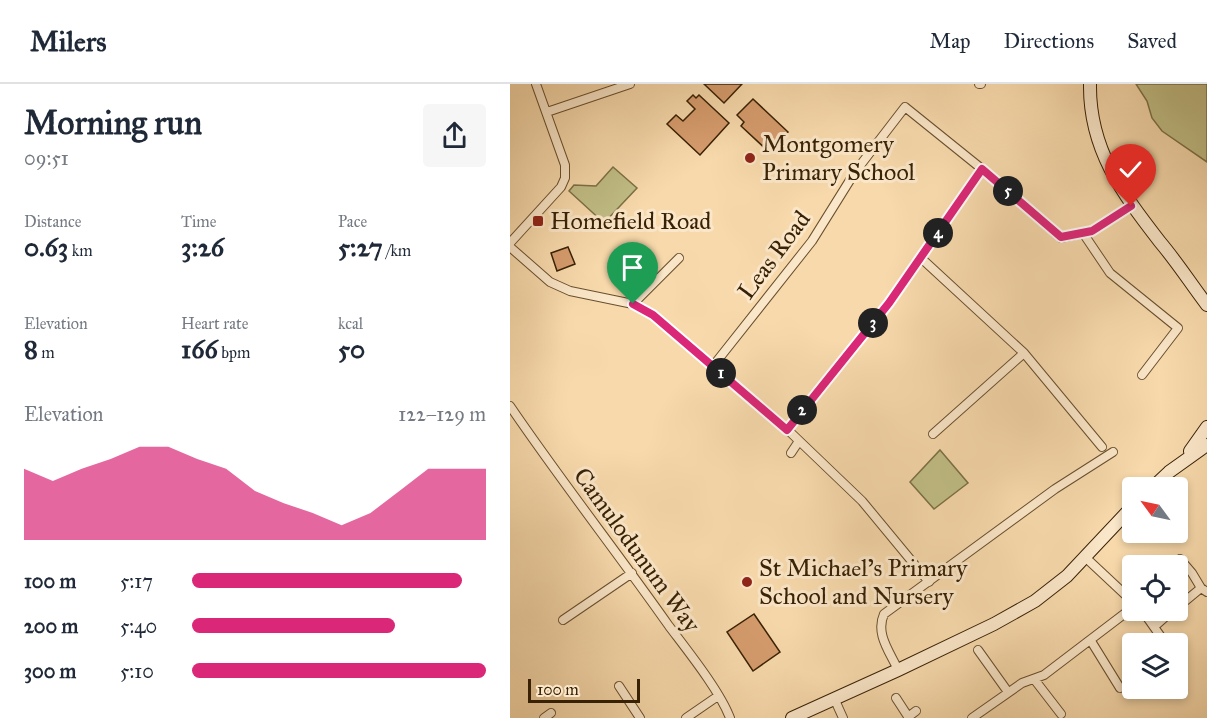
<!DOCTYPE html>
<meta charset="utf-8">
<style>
:root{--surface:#fff;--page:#f6f6f7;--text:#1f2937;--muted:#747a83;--line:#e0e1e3;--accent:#db2777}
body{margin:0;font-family:"IM FELL Great Primer",serif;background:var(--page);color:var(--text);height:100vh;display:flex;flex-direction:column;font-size:22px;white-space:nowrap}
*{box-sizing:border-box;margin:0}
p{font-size:20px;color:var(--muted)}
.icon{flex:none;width:33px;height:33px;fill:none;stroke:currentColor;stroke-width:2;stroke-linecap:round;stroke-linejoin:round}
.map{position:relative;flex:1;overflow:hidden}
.details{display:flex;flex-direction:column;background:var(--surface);width:510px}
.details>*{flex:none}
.needle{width:39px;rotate:303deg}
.buttons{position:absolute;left:612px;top:393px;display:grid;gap:12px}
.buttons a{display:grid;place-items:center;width:66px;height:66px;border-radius:6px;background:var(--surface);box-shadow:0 3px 9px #0003;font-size:30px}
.scale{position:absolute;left:18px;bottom:15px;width:112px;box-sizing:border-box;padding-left:6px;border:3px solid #382105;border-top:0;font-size:16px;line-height:21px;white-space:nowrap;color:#382105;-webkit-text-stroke:4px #fae6c8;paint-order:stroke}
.pin{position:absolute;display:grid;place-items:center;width:51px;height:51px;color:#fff;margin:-62px -26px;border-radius:50% 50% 50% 0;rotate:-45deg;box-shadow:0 0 6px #0007}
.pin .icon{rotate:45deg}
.km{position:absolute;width:30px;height:30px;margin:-15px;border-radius:50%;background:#222;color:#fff;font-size:16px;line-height:30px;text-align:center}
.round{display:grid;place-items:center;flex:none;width:63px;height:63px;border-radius:6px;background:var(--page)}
.headline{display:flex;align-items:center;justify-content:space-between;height:102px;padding:0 24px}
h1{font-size:33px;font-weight:700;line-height:45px}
.stats{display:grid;grid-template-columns:repeat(3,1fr);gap:9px;height:102px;padding:6px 24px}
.stats div{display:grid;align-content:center}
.stats b{font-size:26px;font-weight:700}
.stats small{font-size:16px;font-weight:400}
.stats p{font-size:16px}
.chart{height:168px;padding:12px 24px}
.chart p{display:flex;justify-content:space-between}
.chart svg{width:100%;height:108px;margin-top:6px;fill:var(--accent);opacity:.7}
ul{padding:0 24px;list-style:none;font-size:20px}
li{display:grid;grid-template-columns:96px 72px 1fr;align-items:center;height:45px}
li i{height:15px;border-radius:8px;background:var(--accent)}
header{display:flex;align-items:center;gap:36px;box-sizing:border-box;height:84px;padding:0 30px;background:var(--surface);border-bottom:2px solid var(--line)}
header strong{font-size:28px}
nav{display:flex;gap:33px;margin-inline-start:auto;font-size:21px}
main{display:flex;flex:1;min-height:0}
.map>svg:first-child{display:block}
.green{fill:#c1be86;stroke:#7c7046;stroke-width:1.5}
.building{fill:#d69c6d;stroke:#382105;stroke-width:1.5}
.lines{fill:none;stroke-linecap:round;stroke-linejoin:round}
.street-casing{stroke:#684f2e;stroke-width:10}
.secondary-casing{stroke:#382105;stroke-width:14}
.street{stroke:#fae6c8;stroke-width:8}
.secondary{stroke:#fae6c8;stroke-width:12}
.route-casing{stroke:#fff;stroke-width:12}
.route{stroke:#db2777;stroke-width:8}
.poi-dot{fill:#8f2418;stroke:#fae6c8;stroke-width:2}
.labels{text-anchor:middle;stroke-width:6;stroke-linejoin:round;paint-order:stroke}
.poi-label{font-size:24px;fill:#382105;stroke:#fae6c8;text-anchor:start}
.street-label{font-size:24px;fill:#382105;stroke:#fae6c8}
</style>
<header>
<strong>Milers</strong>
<nav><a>Map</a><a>Directions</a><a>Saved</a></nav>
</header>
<main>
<section class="details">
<div class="headline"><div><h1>Morning run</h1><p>09:51</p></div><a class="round"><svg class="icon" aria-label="share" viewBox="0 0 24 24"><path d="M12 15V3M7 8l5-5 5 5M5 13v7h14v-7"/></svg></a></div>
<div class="stats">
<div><p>Distance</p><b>0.63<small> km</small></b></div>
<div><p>Time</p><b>3:26</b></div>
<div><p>Pace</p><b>5:27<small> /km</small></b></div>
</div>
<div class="stats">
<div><p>Elevation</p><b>8<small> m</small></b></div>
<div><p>Heart rate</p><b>166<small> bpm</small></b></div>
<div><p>kcal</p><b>50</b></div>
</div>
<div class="chart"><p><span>Elevation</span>122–129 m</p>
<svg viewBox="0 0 160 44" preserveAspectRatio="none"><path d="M0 44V15L10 20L20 15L30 11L40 6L50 6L60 11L70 15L80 24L90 29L100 33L110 38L120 33L130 24L140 15L150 15L160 15V44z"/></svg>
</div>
<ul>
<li><b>100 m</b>5:17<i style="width:92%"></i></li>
<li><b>200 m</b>5:40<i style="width:69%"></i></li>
<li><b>300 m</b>5:10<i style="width:100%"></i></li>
</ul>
</section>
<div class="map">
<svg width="697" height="634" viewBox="0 0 697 634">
<rect width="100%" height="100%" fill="#f7d9ab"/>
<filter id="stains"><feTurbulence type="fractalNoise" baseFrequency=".00333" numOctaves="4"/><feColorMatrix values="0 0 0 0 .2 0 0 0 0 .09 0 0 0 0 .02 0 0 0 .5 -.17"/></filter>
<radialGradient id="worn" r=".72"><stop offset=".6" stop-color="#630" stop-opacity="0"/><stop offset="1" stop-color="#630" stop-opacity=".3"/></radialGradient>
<path class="green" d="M626 0H697V78L652 47 642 34 637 17Z
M103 83 127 104 94 139 59 107 64 101 86 102Z
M430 366 458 399 424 425 400 398Z"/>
<path class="building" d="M194 0H232L214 19Z
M183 11 186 14 189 11 219 39 190 71 157 40 166 31 173 37 185 25 177 17Z
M243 15 278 48 259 68 231 42 234 38 227 31Z
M58 163 65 180 47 187 41 169Z
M244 530 270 568 243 587 217 548Z"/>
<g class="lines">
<defs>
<path id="street" d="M469 0H471
M37 28 120 0
M573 149 600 189 668 244 632 291
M0 159 51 103 55 94V81L26 0
M0 163 40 198 60 207 123 220 143 231 277 346 379 219 472 85
M411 174 514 269 592 363
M123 220 169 174
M203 282 302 157 345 88 395 23 472 85 551 154 582 147 621 122
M0 322C51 397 107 468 159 542 177 566 210 607 220 634
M280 348 352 417 419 498
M423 350 514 269
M281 369 289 357
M575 473 622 517
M670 475 682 489 691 504
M668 523 691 504 697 508
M632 526 656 560
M53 536 122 489
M645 542 663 526
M581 557 610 604
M468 566 498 608
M388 586C380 568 365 550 374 530L545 405 603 368
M524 595 551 630
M109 602 130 634
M324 614 333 634
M386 614 399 634
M398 633 406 627
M34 634 41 629
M176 634 208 612
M462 634 512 599 534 591 622 524"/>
<path id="secondary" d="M580 0C579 65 612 109 650 158 667 178 681 200 697 221
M681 372 680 367 697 343
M642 404 659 388 697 361
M282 634 388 586 484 540 525 517 557 492 622 423"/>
</defs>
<use href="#street" class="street-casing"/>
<use href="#secondary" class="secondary-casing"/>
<use href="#street" class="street"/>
<use href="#secondary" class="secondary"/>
</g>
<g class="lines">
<defs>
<path id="route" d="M123 220 143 231 277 346 379 219 472 85 551 153 582 147 621 122"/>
</defs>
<use href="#route" class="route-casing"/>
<use href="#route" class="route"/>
</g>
<g class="poi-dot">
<circle cx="240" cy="74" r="6"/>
<rect x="22" y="131" width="12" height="12" rx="3"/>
<circle cx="237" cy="498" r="6"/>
</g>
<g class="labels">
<g class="poi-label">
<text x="252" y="68">Montgomery<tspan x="252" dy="28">Primary School</tspan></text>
<text x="40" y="145">Homefield Road</text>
<text x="249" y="492">St Michael's Primary<tspan x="249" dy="28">School and Nursery</tspan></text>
</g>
<g class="street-label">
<text transform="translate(264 171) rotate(-53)" y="8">Leas Road</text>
<text transform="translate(127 466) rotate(54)" y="8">Camulodunum Way</text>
</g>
</g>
<rect width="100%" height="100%" filter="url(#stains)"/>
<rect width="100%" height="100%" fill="url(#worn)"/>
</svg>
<div class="buttons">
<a><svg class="needle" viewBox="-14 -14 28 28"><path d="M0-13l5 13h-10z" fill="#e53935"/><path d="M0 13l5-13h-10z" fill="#747a83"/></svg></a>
<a><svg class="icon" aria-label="locate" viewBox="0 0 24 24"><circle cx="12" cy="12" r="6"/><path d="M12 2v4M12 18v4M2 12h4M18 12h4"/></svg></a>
<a><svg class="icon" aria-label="layers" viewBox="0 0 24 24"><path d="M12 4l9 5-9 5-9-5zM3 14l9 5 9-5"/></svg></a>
</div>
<div class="scale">100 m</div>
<div class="pin" style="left:123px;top:220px;background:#1e9e55"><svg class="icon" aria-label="arrive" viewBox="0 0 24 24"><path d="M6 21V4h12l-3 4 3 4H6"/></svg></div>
<div class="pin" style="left:621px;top:122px;background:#d93025"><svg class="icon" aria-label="check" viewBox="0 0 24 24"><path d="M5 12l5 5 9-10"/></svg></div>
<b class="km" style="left:211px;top:289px">1</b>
<b class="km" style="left:292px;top:326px">2</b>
<b class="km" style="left:363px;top:239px">3</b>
<b class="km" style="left:428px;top:149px">4</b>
<b class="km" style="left:498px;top:107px">5</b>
</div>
</main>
